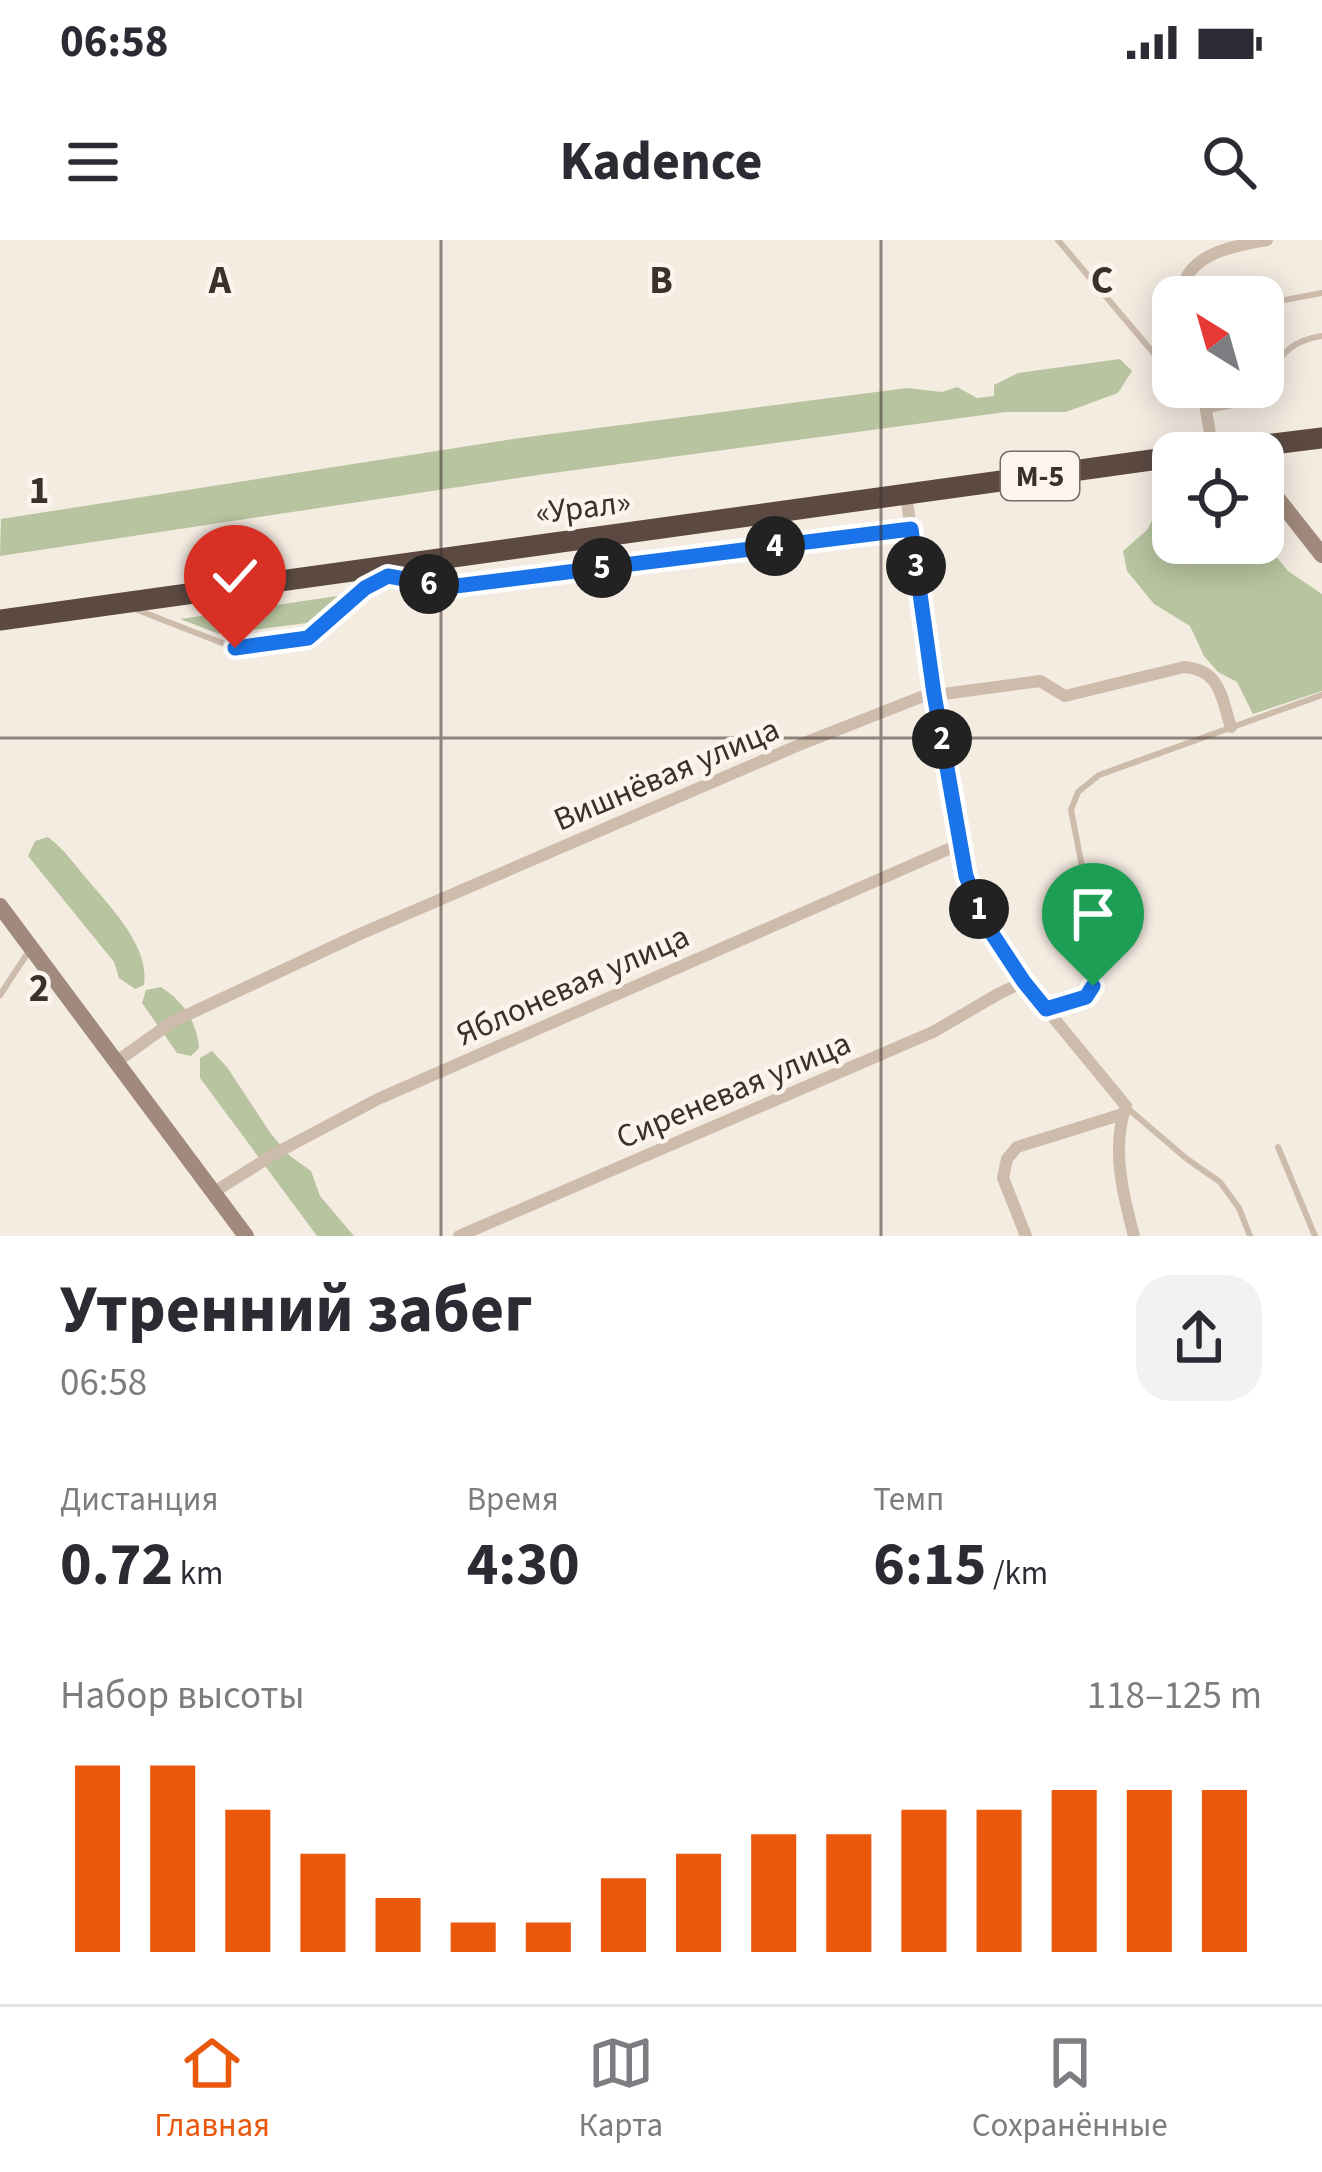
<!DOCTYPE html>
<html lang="ru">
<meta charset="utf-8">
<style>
:root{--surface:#fff;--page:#f2f2f3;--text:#2b2b33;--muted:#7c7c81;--line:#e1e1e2;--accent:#ea580c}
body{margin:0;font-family:"Source Sans 3",sans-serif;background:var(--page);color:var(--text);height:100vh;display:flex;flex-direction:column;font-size:45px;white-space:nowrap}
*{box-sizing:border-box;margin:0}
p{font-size:39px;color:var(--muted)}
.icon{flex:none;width:66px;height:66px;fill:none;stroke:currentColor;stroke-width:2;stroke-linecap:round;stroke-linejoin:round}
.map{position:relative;height:996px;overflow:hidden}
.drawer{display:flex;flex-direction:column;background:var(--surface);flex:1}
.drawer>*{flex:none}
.needle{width:78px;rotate:323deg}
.tools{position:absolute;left:1152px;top:36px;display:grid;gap:24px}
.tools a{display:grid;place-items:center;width:132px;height:132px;border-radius:24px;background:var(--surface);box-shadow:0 6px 30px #0003;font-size:60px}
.pin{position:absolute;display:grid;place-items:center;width:102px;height:102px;color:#fff;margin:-123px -51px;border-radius:50% 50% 50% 0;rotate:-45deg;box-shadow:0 0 12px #0007}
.pin .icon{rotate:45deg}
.km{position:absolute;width:60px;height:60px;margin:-30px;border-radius:50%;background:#222;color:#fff;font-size:33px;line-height:60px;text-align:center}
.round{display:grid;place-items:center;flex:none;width:126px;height:126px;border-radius:36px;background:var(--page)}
.summary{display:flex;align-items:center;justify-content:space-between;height:204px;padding:0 60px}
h1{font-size:66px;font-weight:700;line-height:90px}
.figures{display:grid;grid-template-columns:repeat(3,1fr);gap:18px;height:204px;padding:12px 60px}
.figures div{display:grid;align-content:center}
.figures b{font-size:60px;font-weight:700}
.figures small{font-size:33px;font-weight:400}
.figures p{font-size:33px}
.chart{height:336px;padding:24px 60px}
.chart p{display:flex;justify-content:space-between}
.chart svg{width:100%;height:216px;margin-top:12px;stroke:var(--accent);stroke-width:6}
.status{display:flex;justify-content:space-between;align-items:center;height:84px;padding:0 60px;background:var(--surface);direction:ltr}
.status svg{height:33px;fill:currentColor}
header{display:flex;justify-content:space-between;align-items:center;height:156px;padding:0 60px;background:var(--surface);font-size:54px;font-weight:700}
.tab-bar{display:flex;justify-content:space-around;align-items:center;height:168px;border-top:3px solid var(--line);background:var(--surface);font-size:33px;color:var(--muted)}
.tab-bar a{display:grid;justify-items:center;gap:6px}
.tab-bar .current{color:var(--accent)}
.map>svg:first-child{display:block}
.green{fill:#b8c4a0}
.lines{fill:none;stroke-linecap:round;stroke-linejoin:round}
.lane{stroke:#cdbbac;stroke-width:6}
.street{stroke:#cdbbac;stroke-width:12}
.secondary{stroke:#a18a7d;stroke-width:16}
.highway{stroke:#5c4a42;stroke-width:21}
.route-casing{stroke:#fff;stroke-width:24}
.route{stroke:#1a73e8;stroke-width:15}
.grid{fill:none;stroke:#3b302b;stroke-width:3;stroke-opacity:0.55}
.labels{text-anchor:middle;stroke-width:9;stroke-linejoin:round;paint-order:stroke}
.shield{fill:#fbf5ee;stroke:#756b66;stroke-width:3}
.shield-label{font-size:30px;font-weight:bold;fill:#3b302b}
.street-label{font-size:33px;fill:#3b302b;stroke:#fbf5ee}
.grid-label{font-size:39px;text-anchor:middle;font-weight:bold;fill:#3b302b;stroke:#fbf5ee;stroke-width:9;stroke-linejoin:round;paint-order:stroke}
</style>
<div class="status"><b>06:58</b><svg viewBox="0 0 49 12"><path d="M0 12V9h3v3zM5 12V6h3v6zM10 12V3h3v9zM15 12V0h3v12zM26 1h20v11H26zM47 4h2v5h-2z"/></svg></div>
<header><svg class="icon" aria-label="menu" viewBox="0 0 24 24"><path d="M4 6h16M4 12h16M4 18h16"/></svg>Kadence<svg class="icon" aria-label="search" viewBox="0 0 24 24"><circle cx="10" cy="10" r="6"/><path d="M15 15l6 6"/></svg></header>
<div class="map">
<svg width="1322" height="996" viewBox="0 0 1322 996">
<rect width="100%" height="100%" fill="#f4ebe1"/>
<path class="green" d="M1120 119 1132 131 1118 153 1066 172H1006L538 235 0 316 1 279 520 198 907 148 942 152 957 147 977 158 994 156V145L1018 133Z
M1173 265V303H1226L1252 307 1274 314 1288 331 1322 354V451L1253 474 1237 442 1218 432 1204 416 1190 386 1154 364 1127 331 1123 311 1147 290 1155 275Z
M344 355 307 383 219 394 180 379Z
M48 597C64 609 74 624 87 639 110 667 150 706 144 745L135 749 119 738 114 722 28 616 35 601Z
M161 747C183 761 197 782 199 808L191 816 177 813 142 763 146 750Z
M212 811 227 827 271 894 290 916 311 931 320 956 354 996H317L200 838V818Z"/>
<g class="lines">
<path class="lane" d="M1058 0 1173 136
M1263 64 1322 53
M1263 141C1282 115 1289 101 1322 96
M1184 147 1208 170 1247 162 1258 147
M388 336 448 347 908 289
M135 369 235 408 307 398 365 348 387 337
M0 755 31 708
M1049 768 1086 757 1093 746 1090 667 1071 570 1078 552 1099 535 1322 455
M1126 867 1187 919 1220 942 1239 968 1250 996
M1278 907 1315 996"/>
<path class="street" d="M1181 57C1184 13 1232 7 1267 0
M1202 147 1213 211
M906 255 935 454 966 636 983 680 1024 742 1126 866C1111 908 1123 955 1134 996
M116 822 172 782 360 694 799 505 921 457 1040 441 1065 456 1184 427C1221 430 1221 457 1231 487
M214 952 276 913 378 859 960 604
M459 996 933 792 1000 753 1024 742
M1026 996 1003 938 1007 919 1017 907 1123 874"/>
<path class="secondary" d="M1263 240 1322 315
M0 666 246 996"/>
<path class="highway" d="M1199 213 1322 198
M0 380 1173 217"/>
</g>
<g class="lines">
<defs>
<path id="route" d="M235 408 308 398 365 348 388 336 448 347 911 289 934 454 966 636 983 680 1024 742 1046 769 1086 757 1093 746"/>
</defs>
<use href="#route" class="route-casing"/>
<use href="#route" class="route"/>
</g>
<path class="grid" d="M441 0V996M881 0V996M0 498H1322"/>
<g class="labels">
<rect class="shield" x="1001" y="212" width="78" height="48" rx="9"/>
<g class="shield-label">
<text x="1040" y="246">М-5</text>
</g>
<g class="street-label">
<text transform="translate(583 266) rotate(-7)" y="12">«Урал»</text>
<text transform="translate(666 533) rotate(-23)" y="12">Вишнёвая улица</text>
<text transform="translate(572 744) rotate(-24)" y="12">Яблоневая улица</text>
<text transform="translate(733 849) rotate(-23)" y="12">Сиреневая улица</text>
</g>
</g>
<g class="grid-label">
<text x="220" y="53">A</text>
<text x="661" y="53">B</text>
<text x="1102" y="53">C</text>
<text x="39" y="263">1</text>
<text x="39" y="761">2</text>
</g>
</svg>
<div class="tools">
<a><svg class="needle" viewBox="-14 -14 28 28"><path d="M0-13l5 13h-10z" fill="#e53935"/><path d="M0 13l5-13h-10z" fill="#7c7c81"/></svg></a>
<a><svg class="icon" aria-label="locate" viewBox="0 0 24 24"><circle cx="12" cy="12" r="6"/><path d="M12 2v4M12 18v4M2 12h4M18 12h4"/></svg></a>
</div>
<div class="pin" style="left:1093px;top:746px;background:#1e9e55"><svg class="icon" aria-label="arrive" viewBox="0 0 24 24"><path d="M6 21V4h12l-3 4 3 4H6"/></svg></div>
<div class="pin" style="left:235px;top:408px;background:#d93025"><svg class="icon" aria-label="check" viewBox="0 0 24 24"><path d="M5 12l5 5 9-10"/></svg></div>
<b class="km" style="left:979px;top:669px">1</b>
<b class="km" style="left:942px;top:499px">2</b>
<b class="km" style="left:916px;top:326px">3</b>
<b class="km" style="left:775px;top:306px">4</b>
<b class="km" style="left:602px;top:328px">5</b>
<b class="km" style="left:429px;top:344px">6</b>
</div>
<section class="drawer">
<div class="summary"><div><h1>Утренний забег</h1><p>06:58</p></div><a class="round"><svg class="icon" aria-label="share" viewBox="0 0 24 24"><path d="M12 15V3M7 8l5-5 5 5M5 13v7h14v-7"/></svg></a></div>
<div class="figures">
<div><p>Дистанция</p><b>0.72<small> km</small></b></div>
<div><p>Время</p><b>4:30</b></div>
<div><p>Темп</p><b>6:15<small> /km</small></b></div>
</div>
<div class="chart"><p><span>Набор высоты</span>118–125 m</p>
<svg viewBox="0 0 160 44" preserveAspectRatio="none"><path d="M5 44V6M15 44V6M25 44V15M35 44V24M45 44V33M55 44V38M65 44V38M75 44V29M85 44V24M95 44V20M105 44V20M115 44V15M125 44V15M135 44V11M145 44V11M155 44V11"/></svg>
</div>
</section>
<nav class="tab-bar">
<a class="current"><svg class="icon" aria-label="home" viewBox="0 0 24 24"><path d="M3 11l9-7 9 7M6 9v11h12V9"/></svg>Главная</a>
<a><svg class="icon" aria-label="map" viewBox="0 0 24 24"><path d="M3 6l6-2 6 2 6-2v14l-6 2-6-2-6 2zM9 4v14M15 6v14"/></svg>Карта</a>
<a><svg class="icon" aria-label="saved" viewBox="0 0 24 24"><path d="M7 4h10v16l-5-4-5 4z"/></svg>Сохранённые</a>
</nav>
